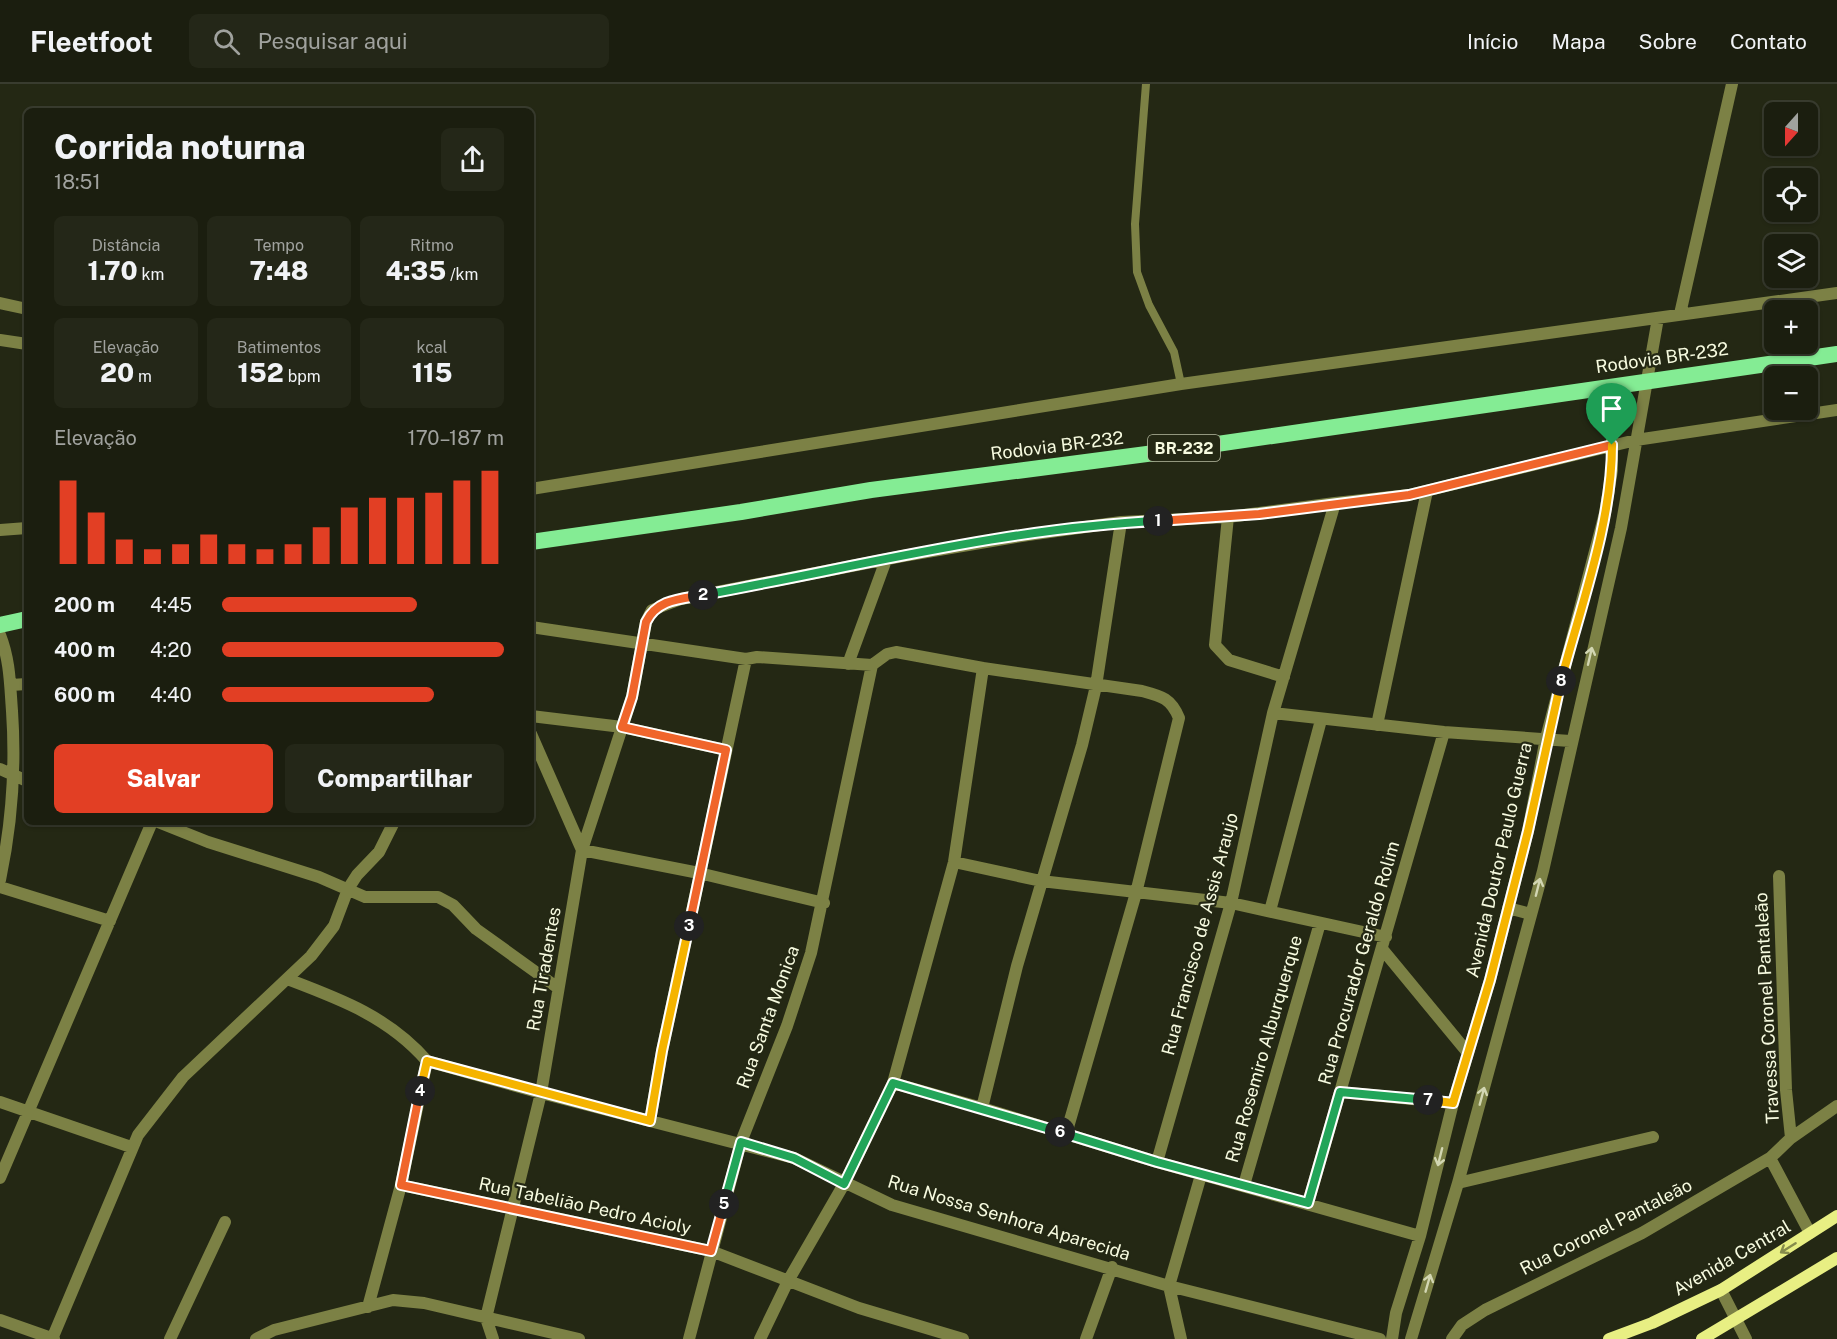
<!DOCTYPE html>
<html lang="pt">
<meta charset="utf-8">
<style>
:root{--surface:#1b1e0f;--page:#242718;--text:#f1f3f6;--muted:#a0a29e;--line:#393c2f;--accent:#e23f24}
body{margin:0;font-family:"Public Sans",sans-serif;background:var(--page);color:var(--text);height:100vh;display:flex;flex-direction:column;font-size:22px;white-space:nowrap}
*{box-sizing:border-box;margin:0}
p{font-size:20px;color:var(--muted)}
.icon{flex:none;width:33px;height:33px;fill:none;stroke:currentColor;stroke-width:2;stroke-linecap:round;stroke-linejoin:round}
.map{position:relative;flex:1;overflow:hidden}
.side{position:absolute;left:24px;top:24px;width:510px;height:717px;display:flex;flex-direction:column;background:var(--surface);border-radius:9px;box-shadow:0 2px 4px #0004,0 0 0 2px var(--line)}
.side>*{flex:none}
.needle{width:39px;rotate:201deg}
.tools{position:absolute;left:1764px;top:18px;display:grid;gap:12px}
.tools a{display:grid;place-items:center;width:54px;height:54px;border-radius:9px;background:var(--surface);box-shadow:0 2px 4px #0004,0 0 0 2px var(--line);font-size:30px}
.pin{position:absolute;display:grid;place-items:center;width:51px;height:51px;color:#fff;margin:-62px -26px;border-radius:50% 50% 50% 0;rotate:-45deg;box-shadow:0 0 6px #0007}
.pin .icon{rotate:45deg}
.km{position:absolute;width:30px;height:30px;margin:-15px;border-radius:50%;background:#222;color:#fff;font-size:16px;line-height:30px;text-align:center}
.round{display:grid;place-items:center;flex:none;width:63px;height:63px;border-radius:9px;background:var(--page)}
.summary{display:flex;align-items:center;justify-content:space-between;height:102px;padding:0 30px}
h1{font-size:33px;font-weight:800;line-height:45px}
.stats{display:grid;grid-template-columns:repeat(3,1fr);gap:9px;height:102px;padding:6px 30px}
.stats div{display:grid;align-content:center;border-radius:9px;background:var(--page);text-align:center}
.stats b{font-size:26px;font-weight:800}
.stats small{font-size:16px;font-weight:400}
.stats p{font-size:16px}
.chart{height:168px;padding:12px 30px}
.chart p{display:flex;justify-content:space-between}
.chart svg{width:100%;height:108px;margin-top:6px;stroke:var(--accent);stroke-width:6}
.action{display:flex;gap:12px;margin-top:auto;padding:12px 30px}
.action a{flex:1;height:69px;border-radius:9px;background:var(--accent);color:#fff;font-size:24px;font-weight:800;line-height:69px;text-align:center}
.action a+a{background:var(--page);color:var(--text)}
ul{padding:0 30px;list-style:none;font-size:20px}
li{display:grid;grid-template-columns:96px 72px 1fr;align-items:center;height:45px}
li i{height:15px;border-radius:8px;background:var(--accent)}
header{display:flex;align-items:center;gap:36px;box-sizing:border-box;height:84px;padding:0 30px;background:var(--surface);border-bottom:2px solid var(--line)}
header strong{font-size:28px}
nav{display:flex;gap:33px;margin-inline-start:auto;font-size:21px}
.search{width:420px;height:54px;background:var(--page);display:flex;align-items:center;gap:15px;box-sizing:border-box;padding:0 21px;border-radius:9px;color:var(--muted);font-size:22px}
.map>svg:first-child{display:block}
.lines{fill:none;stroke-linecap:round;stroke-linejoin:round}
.service{stroke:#7c8145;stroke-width:8}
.minor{stroke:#7c8145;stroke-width:12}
.secondary{stroke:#e8ef83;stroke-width:12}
.trunk{stroke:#84ec94;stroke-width:16}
.oneway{stroke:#d2d6b2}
.oneway2{stroke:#868c4c}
.split-1-casing{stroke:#fff;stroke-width:12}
.split-2-casing{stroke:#fff;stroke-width:12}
.split-3-casing{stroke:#fff;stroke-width:12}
.split-4-casing{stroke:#fff;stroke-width:12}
.split-5-casing{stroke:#fff;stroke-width:12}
.split-6-casing{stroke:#fff;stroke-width:12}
.split-7-casing{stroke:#fff;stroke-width:12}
.split-8-casing{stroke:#fff;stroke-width:12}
.split-9-casing{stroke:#fff;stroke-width:12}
.split-1{stroke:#f0652b;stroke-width:8}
.split-2{stroke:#22a559;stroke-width:8}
.split-3{stroke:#f0652b;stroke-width:8}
.split-4{stroke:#f5b400;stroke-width:8}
.split-5{stroke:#f0652b;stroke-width:8}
.split-6{stroke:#22a559;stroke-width:8}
.split-7{stroke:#22a559;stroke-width:8}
.split-8{stroke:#f5b400;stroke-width:8}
.split-9{stroke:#f5b400;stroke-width:8}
.labels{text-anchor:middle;stroke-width:4.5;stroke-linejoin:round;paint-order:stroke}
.shield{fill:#242814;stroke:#b8bca3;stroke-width:1.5}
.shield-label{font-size:16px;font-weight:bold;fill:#f7fbe0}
.street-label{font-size:18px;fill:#f7fbe0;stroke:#242814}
</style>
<header>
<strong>Fleetfoot</strong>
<div class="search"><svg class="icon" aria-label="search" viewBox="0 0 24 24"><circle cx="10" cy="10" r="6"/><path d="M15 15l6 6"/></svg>Pesquisar aqui</div>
<nav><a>Início</a><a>Mapa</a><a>Sobre</a><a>Contato</a></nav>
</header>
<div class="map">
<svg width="1837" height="1255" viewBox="0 0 1837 1255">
<rect width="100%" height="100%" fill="#242814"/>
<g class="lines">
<path class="service" d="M1146 0 1135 140 1137 188 1149 221 1174 268 1181 300"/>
<path class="minor" d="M0 219 27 225
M1680 230 1732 0
M0 256 27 260
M531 405 1181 300 1837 209
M1228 433 1215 561 1229 576 1284 593
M0 446 27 444
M531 543 746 575 757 573 872 581 887 570 896 568 983 584 954 778 893 999 844 1100 788 1197 760 1255
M0 551C10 576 10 601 12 627 16 685 12 739 0 796
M848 580 886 476
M983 584 1142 607C1161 612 1171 614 1179 634L1136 809 1066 1050
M11 601 27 600
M1273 629 1444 648 1570 657
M531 632 622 643 726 666
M1377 641 1427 407
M531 650 582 766
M0 685 27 697
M158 738 208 758 319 793 365 813H438L453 821 476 845 558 904
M582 766 699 789 824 819
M954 778 1041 797 1231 819 1386 853
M1779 792 1786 1006 1791 1054
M0 803 110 837
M1508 824 1531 830
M1270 827 1321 636
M1383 866 1468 969
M287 895C340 915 389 933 427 977
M427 977 541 1009 794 1074 892 1121 1169 1202 1380 1255
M893 999 982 1024 1157 1078 1420 1152
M1340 1008 1453 1019
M0 1018 131 1063
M982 1024 1017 882 1082 661 1096 602 1121 438
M650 1037 662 967 746 575
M1770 1074 1810 1149
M1157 1078 1231 819 1273 629 1335 419 1409 411 1636 356 1837 326
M0 1094 152 738
M1458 1099 1653 1053
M401 1101 711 1167 859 1224 963 1255
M1244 1101 1320 839
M1308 1119 1444 648
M1721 1206 1746 1255
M368 1223 401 1101 427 977
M0 1236 54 1255
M52 1255 138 1051 183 993 311 872 334 842 348 805 357 791 379 768 394 738
M170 1255 225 1138
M256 1255 274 1246 393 1216 424 1219 579 1255
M493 1255 486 1234 541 1009 582 766 632 613 646 538 652 526 681 515 903 472 1028 451 1121 438 1228 433 1335 419
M689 1255 741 1058 787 942 811 869 872 581
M1086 1255 1112 1183
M1181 1255 1169 1202 1201 1091
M1392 1255 1396 1229 1420 1152 1453 1019 1490 896 1528 747 1546 654 1605 429 1612 386V301
M1411 1255 1458 1099 1543 787 1621 444 1658 234
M1452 1255 1462 1241 1485 1226 1642 1149 1770 1074 1791 1054 1837 1022"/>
<path class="secondary" d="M1609 1255 1652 1239 1721 1206 1837 1132
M1702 1255 1837 1174"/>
<path class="trunk" d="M531 458 741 428 871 406 1162 368 1837 270
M0 541 27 535"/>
</g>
<defs><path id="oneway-shaft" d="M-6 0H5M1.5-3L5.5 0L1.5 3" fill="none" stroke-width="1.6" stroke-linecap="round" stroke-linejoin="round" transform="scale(1.5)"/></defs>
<g class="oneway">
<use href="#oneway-shaft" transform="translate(1590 572) rotate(-77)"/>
<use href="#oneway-shaft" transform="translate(1538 803) rotate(-76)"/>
<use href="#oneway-shaft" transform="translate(1482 1012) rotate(-75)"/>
<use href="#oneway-shaft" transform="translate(1440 1073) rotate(104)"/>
<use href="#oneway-shaft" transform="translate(1428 1199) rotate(-74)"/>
</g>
<use class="oneway2" href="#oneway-shaft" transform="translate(1788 1164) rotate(148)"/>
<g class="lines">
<defs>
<path id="split-1" d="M1158 437 1259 430 1409 411 1612 361"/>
<path id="split-2" d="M703 511C852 484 1006 444 1158 437"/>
<path id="split-3" d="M689 842 726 666 622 643 632 613 646 538C657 515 681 515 703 511"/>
<path id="split-4" d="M420 1007 427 977 650 1037 662 967 689 842"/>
<path id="split-5" d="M420 1007 401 1101 711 1167 724 1120"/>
<path id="split-6" d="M724 1120 741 1058 794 1074 844 1100 893 999 1060 1048"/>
<path id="split-7" d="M1060 1048 1157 1078 1308 1119 1340 1008 1428 1016"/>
<path id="split-8" d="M1428 1016 1453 1019 1490 896 1528 747 1561 597"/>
<path id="split-9" d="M1561 597C1581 521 1612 438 1612 361"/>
</defs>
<use href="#split-1" class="split-1-casing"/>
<use href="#split-2" class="split-2-casing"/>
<use href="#split-3" class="split-3-casing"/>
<use href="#split-4" class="split-4-casing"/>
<use href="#split-5" class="split-5-casing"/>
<use href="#split-6" class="split-6-casing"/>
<use href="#split-7" class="split-7-casing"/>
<use href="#split-8" class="split-8-casing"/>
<use href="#split-9" class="split-9-casing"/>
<use href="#split-1" class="split-1"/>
<use href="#split-2" class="split-2"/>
<use href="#split-3" class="split-3"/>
<use href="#split-4" class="split-4"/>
<use href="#split-5" class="split-5"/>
<use href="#split-6" class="split-6"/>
<use href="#split-7" class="split-7"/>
<use href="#split-8" class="split-8"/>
<use href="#split-9" class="split-9"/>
</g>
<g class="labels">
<rect class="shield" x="1148" y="351" width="72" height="26" rx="4.5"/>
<g class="shield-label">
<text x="1184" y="370">BR-232</text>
</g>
<g class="street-label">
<text transform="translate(1662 274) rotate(-8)" y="6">Rodovia BR-232</text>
<text transform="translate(1057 362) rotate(-7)" y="6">Rodovia BR-232</text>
<text transform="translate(1499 776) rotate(-77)" y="6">Avenida Doutor Paulo Guerra</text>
<text transform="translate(1200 850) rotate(-75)" y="6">Rua Francisco de Assis Araujo</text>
<text transform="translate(1359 879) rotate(-74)" y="6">Rua Procurador Geraldo Rolim</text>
<text transform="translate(544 885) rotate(-80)" y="6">Rua Tiradentes</text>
<text transform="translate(1767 924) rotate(-93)" y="6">Travessa Coronel Pantaleão</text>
<text transform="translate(768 933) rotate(-70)" y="6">Rua Santa Monica</text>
<text transform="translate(1264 965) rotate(-74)" y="6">Rua Rosemiro Alburquerque</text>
<text transform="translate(585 1122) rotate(12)" y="6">Rua Tabelião Pedro Acioly</text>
<text transform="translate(1009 1134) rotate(17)" y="6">Rua Nossa Senhora Aparecida</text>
<text transform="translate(1606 1143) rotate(-27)" y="6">Rua Coronel Pantaleão</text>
<text transform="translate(1732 1174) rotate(-30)" y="6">Avenida Central</text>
</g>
</g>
</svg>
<div class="tools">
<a><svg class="needle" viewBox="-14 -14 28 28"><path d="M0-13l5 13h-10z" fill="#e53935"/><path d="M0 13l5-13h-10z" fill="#a0a29e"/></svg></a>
<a><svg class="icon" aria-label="locate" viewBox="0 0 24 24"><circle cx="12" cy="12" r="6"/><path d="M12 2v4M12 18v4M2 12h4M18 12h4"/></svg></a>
<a><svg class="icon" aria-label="layers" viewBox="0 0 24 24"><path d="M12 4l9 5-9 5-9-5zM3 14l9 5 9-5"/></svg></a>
<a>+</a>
<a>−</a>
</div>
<div class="pin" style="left:1612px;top:361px;background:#1e9e55"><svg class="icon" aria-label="arrive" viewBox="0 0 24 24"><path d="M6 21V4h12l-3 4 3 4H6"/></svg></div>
<b class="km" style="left:1158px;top:437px">1</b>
<b class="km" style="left:703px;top:511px">2</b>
<b class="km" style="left:689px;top:842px">3</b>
<b class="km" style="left:420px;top:1007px">4</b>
<b class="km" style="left:724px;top:1120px">5</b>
<b class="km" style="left:1060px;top:1048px">6</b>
<b class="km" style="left:1428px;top:1016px">7</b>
<b class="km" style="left:1561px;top:597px">8</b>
<section class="side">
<div class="summary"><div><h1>Corrida noturna</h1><p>18:51</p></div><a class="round"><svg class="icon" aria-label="share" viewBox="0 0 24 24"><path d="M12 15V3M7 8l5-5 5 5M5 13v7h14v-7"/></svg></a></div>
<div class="stats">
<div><p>Distância</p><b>1.70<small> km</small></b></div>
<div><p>Tempo</p><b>7:48</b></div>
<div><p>Ritmo</p><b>4:35<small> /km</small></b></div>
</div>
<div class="stats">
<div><p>Elevação</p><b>20<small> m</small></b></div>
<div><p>Batimentos</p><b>152<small> bpm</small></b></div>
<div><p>kcal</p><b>115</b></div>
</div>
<div class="chart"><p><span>Elevação</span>170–187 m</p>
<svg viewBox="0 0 160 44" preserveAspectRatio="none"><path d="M5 44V10M15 44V23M25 44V34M35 44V38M45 44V36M55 44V32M65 44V36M75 44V38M85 44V36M95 44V29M105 44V21M115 44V17M125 44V17M135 44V15M145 44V10M155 44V6"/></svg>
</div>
<ul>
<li><b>200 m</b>4:45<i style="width:69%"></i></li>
<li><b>400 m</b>4:20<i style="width:100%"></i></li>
<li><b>600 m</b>4:40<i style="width:75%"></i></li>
</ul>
<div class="action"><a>Salvar</a><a>Compartilhar</a></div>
</section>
</div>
